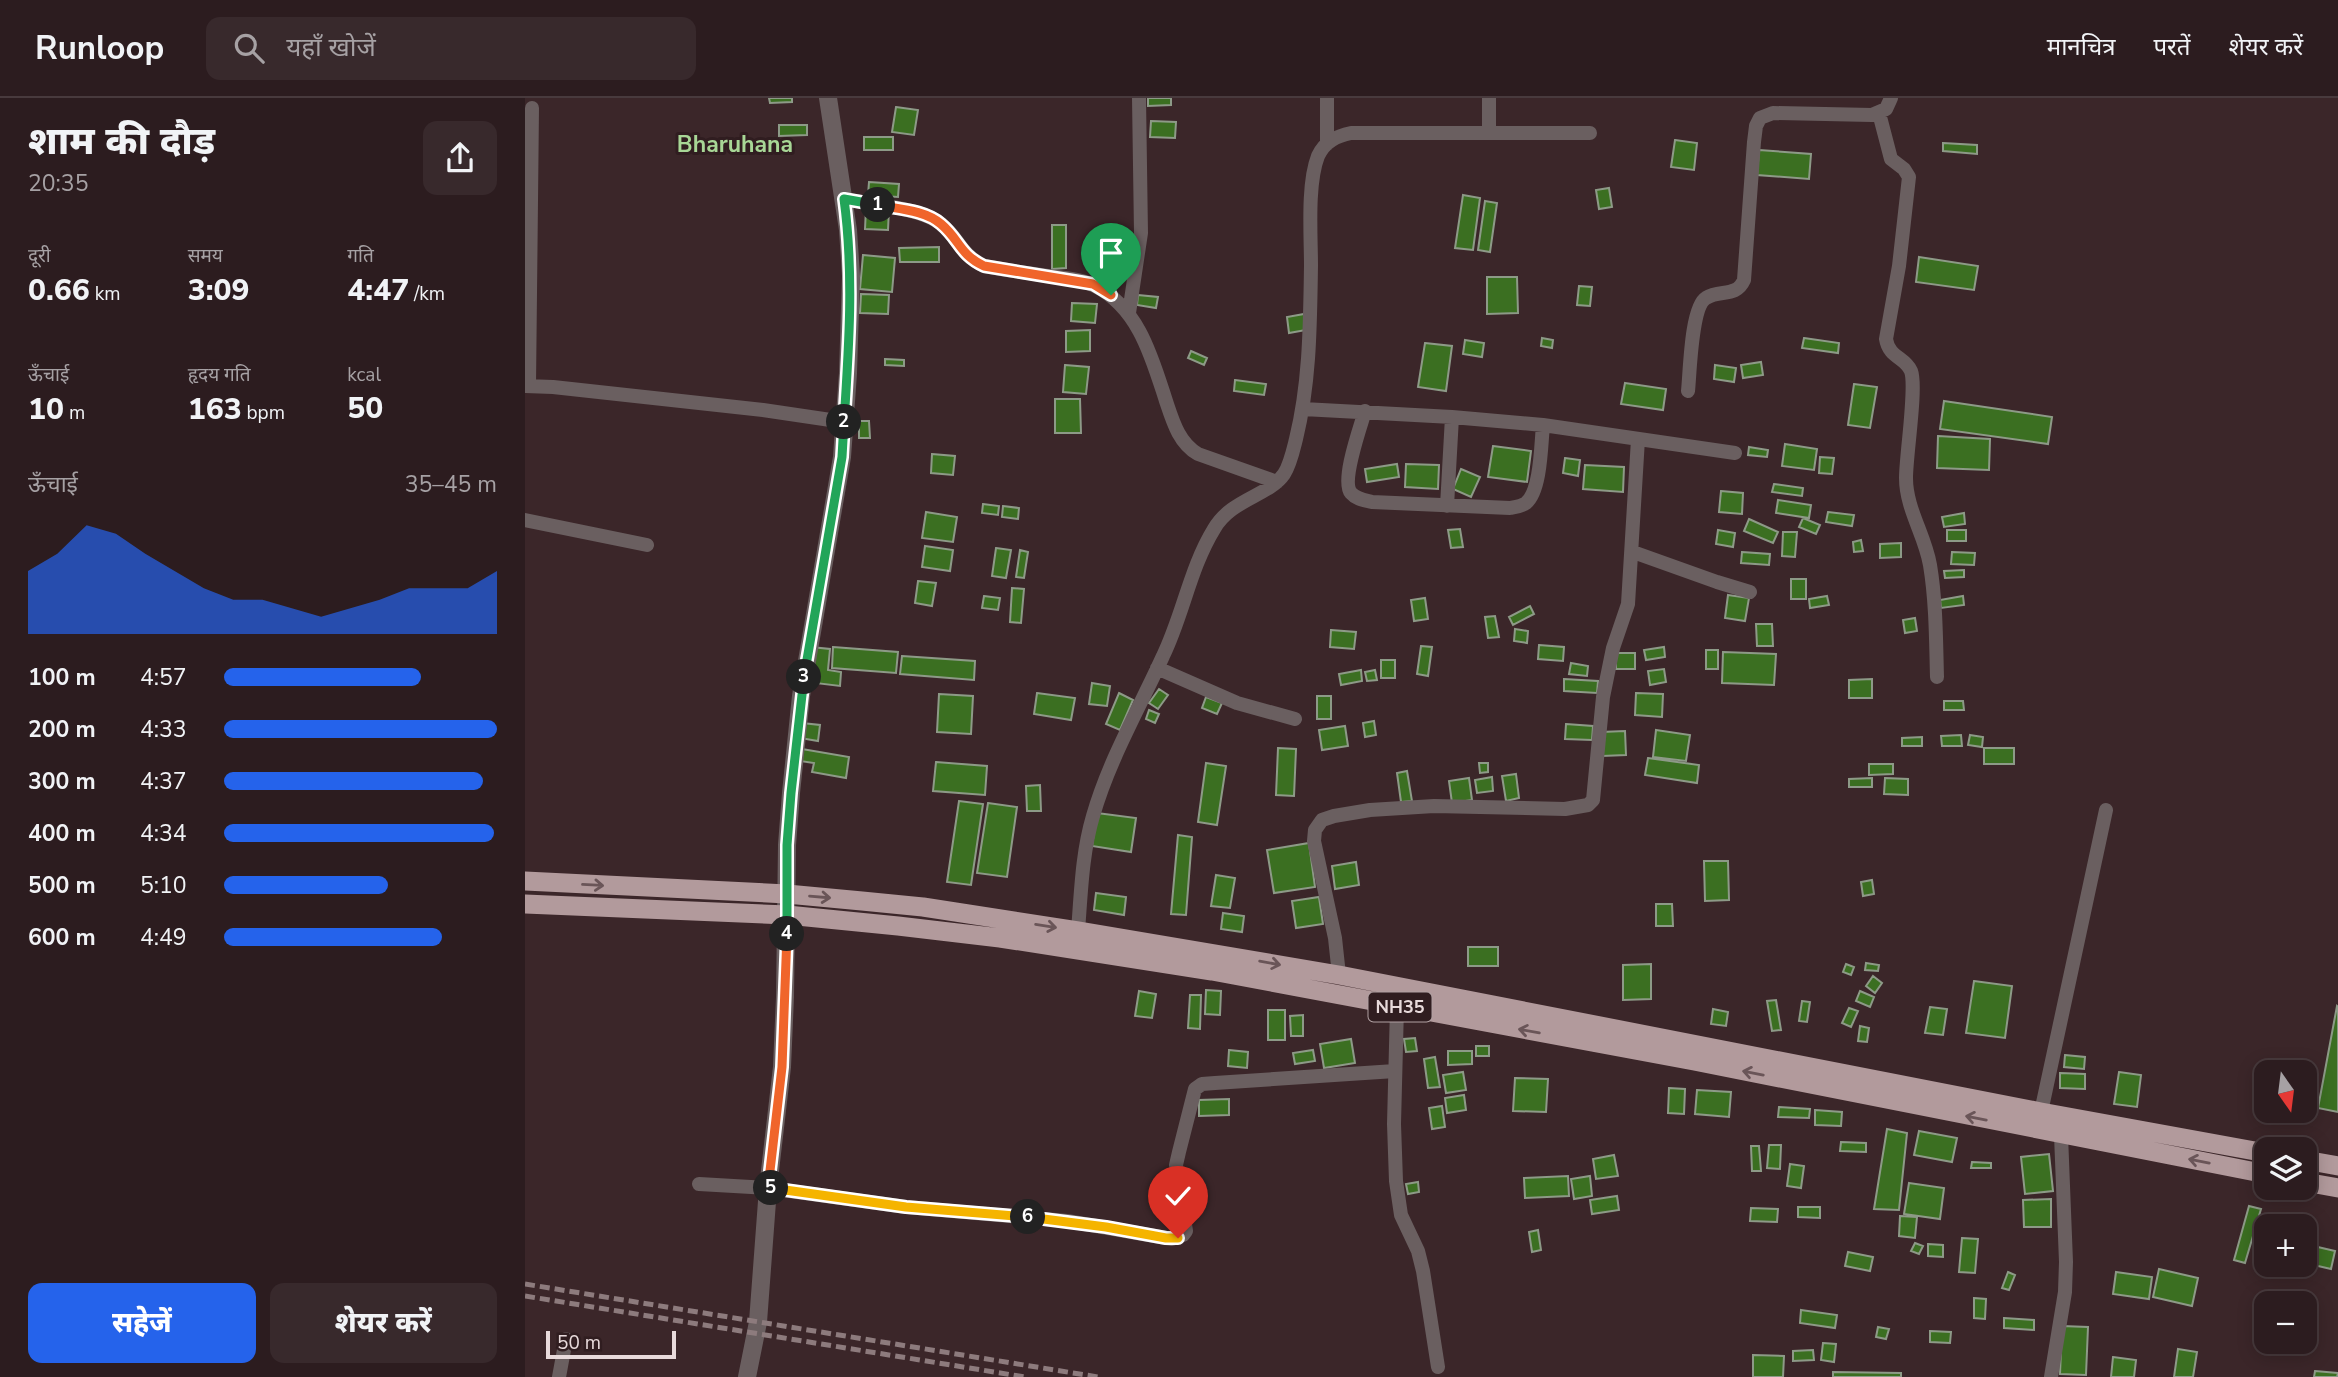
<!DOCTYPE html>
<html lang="hi">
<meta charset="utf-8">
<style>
:root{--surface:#2c1c1f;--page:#38292c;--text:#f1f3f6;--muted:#a6a1a4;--line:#483a3d;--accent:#2563eb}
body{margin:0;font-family:"Nunito Sans","Noto Sans Devanagari",sans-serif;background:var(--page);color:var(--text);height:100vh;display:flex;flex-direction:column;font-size:26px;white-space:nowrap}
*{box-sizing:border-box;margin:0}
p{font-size:23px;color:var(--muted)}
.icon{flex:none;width:38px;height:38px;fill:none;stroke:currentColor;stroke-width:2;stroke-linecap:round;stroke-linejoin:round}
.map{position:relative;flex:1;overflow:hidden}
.side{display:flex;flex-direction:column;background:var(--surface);width:525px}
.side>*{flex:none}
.needle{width:46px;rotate:166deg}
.fabs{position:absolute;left:1729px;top:962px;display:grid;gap:14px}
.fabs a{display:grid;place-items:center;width:63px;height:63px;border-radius:14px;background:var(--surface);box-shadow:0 4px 18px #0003,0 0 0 2px var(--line);font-size:35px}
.scale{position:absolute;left:21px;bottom:18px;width:130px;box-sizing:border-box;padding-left:7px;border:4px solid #e8dadb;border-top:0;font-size:19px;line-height:24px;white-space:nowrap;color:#e8dadb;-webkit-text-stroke:5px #301d20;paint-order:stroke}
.pin{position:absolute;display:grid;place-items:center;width:60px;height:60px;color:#fff;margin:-72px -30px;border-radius:50% 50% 50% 0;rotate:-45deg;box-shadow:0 0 7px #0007}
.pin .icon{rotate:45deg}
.km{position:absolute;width:35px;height:35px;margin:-18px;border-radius:50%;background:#222;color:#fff;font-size:19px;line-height:35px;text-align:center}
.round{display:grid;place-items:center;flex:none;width:74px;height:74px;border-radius:14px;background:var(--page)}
.summary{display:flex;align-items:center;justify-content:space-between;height:119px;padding:0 28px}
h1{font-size:38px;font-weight:800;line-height:52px}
.metrics{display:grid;grid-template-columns:repeat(3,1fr);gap:10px;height:119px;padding:7px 28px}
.metrics div{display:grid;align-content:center}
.metrics b{font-size:30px;font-weight:800}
.metrics small{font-size:19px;font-weight:400}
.metrics p{font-size:19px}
.chart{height:196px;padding:14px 28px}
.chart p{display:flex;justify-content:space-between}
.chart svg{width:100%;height:126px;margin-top:7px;fill:var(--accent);opacity:.7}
.action{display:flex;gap:14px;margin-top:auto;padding:14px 28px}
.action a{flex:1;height:80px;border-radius:14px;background:var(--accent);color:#fff;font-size:28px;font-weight:800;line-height:80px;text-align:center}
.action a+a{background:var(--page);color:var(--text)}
ul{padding:0 28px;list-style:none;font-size:23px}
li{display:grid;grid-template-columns:112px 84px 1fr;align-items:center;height:52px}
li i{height:18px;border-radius:9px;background:var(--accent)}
header{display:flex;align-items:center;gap:42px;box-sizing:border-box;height:98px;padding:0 35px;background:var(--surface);border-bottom:2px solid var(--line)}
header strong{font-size:33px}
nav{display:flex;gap:38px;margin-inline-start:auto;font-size:24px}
.search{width:490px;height:63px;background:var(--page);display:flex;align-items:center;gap:18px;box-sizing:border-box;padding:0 24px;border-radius:14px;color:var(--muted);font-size:26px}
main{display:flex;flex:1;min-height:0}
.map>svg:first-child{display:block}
.building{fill:#3b6f21;stroke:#8d9a87;stroke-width:2}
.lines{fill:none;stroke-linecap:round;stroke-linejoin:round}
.minor{stroke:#6a5f60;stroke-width:14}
.tertiary{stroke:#6a5f60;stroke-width:18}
.trunk{stroke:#b29a9c;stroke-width:19}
.rail{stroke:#8d7b7d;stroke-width:5;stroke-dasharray:10 5;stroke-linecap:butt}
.oneway{stroke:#6a5558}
.split-1-casing{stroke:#fff;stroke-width:14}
.split-2-casing{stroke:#fff;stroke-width:14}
.split-3-casing{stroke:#fff;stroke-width:14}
.split-4-casing{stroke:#fff;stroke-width:14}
.split-5-casing{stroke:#fff;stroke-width:14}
.split-6-casing{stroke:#fff;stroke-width:14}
.split-7-casing{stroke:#fff;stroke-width:14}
.split-1{stroke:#f0652b;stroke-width:9}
.split-2{stroke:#22a559;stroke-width:9}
.split-3{stroke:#22a559;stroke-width:9}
.split-4{stroke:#22a559;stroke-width:9}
.split-5{stroke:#f0652b;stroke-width:9}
.split-6{stroke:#f5b400;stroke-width:9}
.split-7{stroke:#f5b400;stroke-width:9}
.labels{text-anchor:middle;stroke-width:6;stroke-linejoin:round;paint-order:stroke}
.shield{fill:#301d20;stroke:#b1a1a3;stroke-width:2}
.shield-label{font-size:18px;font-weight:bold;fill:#e8dadb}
.quarter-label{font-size:23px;font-weight:bold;fill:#a8d796;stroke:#301d20}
</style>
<header>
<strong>Runloop</strong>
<div class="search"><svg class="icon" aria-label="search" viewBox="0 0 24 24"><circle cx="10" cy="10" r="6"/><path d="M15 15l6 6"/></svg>यहाँ खोजें</div>
<nav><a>मानचित्र</a><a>परतें</a><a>शेयर करें</a></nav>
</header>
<main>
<section class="side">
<div class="summary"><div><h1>शाम की दौड़</h1><p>20:35</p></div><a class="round"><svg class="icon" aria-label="share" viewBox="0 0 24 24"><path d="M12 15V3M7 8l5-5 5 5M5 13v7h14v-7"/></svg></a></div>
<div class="metrics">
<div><p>दूरी</p><b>0.66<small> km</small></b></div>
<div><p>समय</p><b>3:09</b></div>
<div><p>गति</p><b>4:47<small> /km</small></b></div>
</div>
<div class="metrics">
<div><p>ऊँचाई</p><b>10<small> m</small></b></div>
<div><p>हृदय गति</p><b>163<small> bpm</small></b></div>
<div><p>kcal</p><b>50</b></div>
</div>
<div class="chart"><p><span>ऊँचाई</span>35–45 m</p>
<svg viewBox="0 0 160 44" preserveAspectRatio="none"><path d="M0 44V22L10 16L20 6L30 9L40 16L50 22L60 28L70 32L80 32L90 35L100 38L110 35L120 32L130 28L140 28L150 28L160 22V44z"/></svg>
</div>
<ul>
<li><b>100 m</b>4:57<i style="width:72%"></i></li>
<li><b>200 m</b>4:33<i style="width:100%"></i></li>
<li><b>300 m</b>4:37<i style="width:95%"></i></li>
<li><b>400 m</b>4:34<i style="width:99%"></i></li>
<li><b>500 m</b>5:10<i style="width:60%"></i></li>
<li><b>600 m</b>4:49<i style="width:80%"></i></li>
</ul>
<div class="action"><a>सहेजें</a><a>शेयर करें</a></div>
</section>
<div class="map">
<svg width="1813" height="1279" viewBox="0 0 1813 1279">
<rect width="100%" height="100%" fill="#3b2629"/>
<path class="building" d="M244 0H267V4L245 5Z
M623 0H646V7L623 8Z
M371 9 393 12 389 37 367 34Z
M626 23 651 24 650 40 625 39Z
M254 27H282V37L254 38Z
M339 39H368V52H339Z
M1150 42 1172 45 1169 72 1146 69Z
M1418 45 1452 47V56L1418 53Z
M1234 52 1286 56 1284 81 1232 77Z
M344 84 374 86 373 99 343 97Z
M1084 90 1087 109 1074 111 1071 92Z
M938 97 955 100 948 152 930 150Z
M960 103 972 105 965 154 953 152Z
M341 110 364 111 363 132 340 131Z
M527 127H541V170L527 171Z
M414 149V164H375L374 150Z
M338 157 370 160 367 194 335 191Z
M1394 159 1453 168 1449 192 1391 184Z
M962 179H992L993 215 962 216Z
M1054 188 1067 189 1065 208 1052 207Z
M336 196 364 197 363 216 335 215Z
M613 197 633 199 631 210 612 207Z
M547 205 572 206 570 225 546 223Z
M779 216 781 232 764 235 762 219Z
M565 232V253L541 254V233Z
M1017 240 1028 242 1027 250 1016 248Z
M1279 240 1314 245 1313 255 1277 250Z
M940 242 959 245 957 259 938 256Z
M900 245 927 248 921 293 893 289Z
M666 253 682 260 679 267 663 260Z
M360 261 379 262V268L360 267Z
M1236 264 1238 277 1218 280 1216 267Z
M540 267 564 269 561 296 538 294Z
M1190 267 1211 270 1209 284 1189 281Z
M710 282 741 286 739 297 709 293Z
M1100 285 1141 291 1138 312 1096 306Z
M1329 286 1352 289 1345 330 1323 327Z
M530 301H555L556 335H530Z
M1419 303 1527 319 1523 346 1415 331Z
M334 323H344L345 340H334Z
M1413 338 1465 341 1464 372 1412 370Z
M1260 346 1292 351 1289 372 1257 368Z
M968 348 1006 353 1002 384 963 379Z
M1224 349 1243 352 1242 359 1223 357Z
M407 356 430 358 428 377 406 375Z
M1295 359 1309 360 1307 376 1294 375Z
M1040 360 1055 362 1053 378 1038 375Z
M872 366 874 379 842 384 840 371Z
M881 366 914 367 913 391 880 389Z
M1060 367 1099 369 1098 394 1058 391Z
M936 371 955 379 946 399 928 391Z
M1249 386 1278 390 1277 398 1247 394Z
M1196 393 1218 395 1217 416 1194 414Z
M1253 402 1286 407 1284 420 1251 415Z
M458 406 474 408 473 417 457 415Z
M478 408 494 410 493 421 477 419Z
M401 414 432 419 428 444 397 440Z
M1303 414 1329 417 1327 428 1301 424Z
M1439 415 1440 426 1419 429 1417 419Z
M1278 420 1295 427 1291 436 1274 429Z
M1224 421 1253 434 1248 445 1219 433Z
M935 431 938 449 926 450 923 432Z
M1193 432 1210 435 1208 449 1191 446Z
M1422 432H1441V443H1422Z
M1258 434H1272L1270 459 1257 458Z
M1336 442 1338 453 1329 454 1328 444Z
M1376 445V459L1355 460V446Z
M400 448 428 452 425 473 397 469Z
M471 450 486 452 481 480 467 478Z
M495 452 503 454 499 480 491 479Z
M1217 454 1245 456 1244 467 1216 465Z
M1427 454 1450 455 1449 467 1426 466Z
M1439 472V479L1420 480 1419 473Z
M1266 481H1281V501H1266Z
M393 483 411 485 407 508 390 505Z
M487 490 499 491 496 525 485 524Z
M1203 497 1224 500 1220 523 1200 520Z
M459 498 475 500 473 512 457 510Z
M1302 498 1304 507 1285 510 1284 501Z
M1438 498 1439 507 1416 510 1415 502Z
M900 500 903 521 889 523 886 502Z
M1005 508 1009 516 988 527 984 519Z
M970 518 974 539 963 540 960 519Z
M1390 520 1392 533 1380 535 1378 522Z
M1231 526H1247L1248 548H1232Z
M990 531 1003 533 1002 545 989 543Z
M806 532 831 534 829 551 805 549Z
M1014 547 1039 549 1038 563 1013 561Z
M896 548 907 549 903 578 892 576Z
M286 549 305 551 303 572 316 574 315 588 282 584Z
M308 549 373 554 371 575 307 570Z
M1139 549 1140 559 1121 562 1119 552Z
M1181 552H1193V571H1181Z
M1198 554 1251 556 1249 587 1197 585Z
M1091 555H1110V571H1091Z
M377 558 450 563 449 582 375 576Z
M856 562H870V580H856Z
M1046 565 1063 568 1062 578 1044 576Z
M1139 571 1141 584 1125 587 1123 573Z
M836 572 837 583 816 587 814 576Z
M850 572 852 582 842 583 840 574Z
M1039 581 1073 583 1072 595 1039 593Z
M1347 581V600H1324V582Z
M567 585 585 588 582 608 564 606Z
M634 591 643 597 633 611 624 605Z
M512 595 550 600 546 622 509 616Z
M594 595 608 602 595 632 581 626Z
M1111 595 1138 596 1137 619 1110 617Z
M414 596 448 598 446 636 412 634Z
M792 598H806V621H792Z
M681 599 697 605 692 616 677 610Z
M1419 603H1438L1439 612H1419Z
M624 612 634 616 630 625 621 621Z
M849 623 851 637 840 639 838 625Z
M277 625 295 627 293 643 275 640Z
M1041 626 1068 628 1067 642 1040 641Z
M820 628 823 648 797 652 794 632Z
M1131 632 1165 637 1161 663 1128 659Z
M1100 633 1101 657 1077 658 1076 634Z
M1436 637 1437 648H1417L1416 638Z
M1445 637 1458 639 1457 649 1443 647Z
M1397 639V648H1377V640Z
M753 650 771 651 769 698 751 697Z
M1459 650H1489V666H1459Z
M277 651 324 659 321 680 287 674 289 665 275 663Z
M1123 660 1174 667 1172 685 1120 677Z
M411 664 462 668 460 697 408 693Z
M681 665 701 668 692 727 673 724Z
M954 665H963V674L955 675Z
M1344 666H1368V676L1344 677Z
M882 673 887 703 876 704 872 675Z
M991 676 994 700 981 703 977 678Z
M967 679 968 693 952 695 950 682Z
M944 680 947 702 927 705 924 683Z
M1347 680V689H1324V681Z
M1360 680 1383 681V697L1359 696Z
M515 687 516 713H502L501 688Z
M434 703 458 706 446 787 422 784Z
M463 705 492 709 482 779 452 775Z
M572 715 611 720 606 754 567 748Z
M653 737 667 739 661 817 646 816Z
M784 745 790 789 749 795 742 752Z
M1179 763H1203L1204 802 1180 803Z
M831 764 834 787 810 791 807 768Z
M691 777 710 780 705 810 686 808Z
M1347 782 1349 796 1338 798 1336 784Z
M571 795 601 799 599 817 569 812Z
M794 799 798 826 771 830 767 803Z
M1131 806H1147L1148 828H1131Z
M698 815 719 818 717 834 696 831Z
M943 849H973V868H943Z
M1341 865 1354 867 1353 873 1340 872Z
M1126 866V901L1098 902V867Z
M1321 866 1329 869 1326 877 1318 874Z
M1348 878 1357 885 1350 895 1341 888Z
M1449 883 1487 888 1480 940 1441 935Z
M681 892 696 893 695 917 680 916Z
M614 893 631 896 627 920 610 918Z
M1335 893 1349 899 1345 909 1331 903Z
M665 897H676L675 931 663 930Z
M1251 902 1256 932 1247 933 1242 903Z
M1277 903 1285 904 1282 924 1274 923Z
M1812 908 1813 909V1014L1793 1010Z
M1405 909 1422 911 1418 937 1400 935Z
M1324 910 1333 913 1326 929 1317 925Z
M1188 911 1203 914 1201 928 1186 926Z
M743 912H760V942H743Z
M778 917V938H766L765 918Z
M1335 928 1344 930 1342 944 1333 943Z
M890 940 892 953 881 954 879 941Z
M826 941 830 965 799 970 795 946Z
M951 948H964V958H951Z
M704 952 723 954 722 970 703 968Z
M788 952 790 963 770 966 768 955Z
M923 953H947V966L923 967Z
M1540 957 1560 959 1559 971 1539 969Z
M910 959 915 989 903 990 899 961Z
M938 974 941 992 921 995 918 977Z
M1594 974 1616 977 1612 1009 1589 1006Z
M1535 975 1560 976V991L1535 990Z
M990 980 1023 981 1021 1014 988 1013Z
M1144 990 1160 991 1159 1016 1143 1015Z
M1172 992 1206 994 1204 1019 1170 1016Z
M939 997 941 1012 922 1015 920 1000Z
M704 1001V1017L674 1018V1002Z
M917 1008 920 1029 907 1031 904 1010Z
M1254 1009 1285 1011 1284 1020 1253 1019Z
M1290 1012 1317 1014 1316 1028 1290 1027Z
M1362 1031 1382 1035 1374 1112 1349 1111Z
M1394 1033 1432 1040 1427 1064 1389 1057Z
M1316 1044 1341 1045V1054L1315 1053Z
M1244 1047H1256L1255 1071 1242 1070Z
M1226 1048H1234L1236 1073H1227Z
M1524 1056 1528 1093 1500 1096 1496 1059Z
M1089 1057 1093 1078 1071 1081 1068 1061Z
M1447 1064 1466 1065V1070H1446Z
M1265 1066 1279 1068 1276 1090 1262 1088Z
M1043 1078 1044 1098 1000 1100 999 1080Z
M1065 1078 1067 1098 1049 1101 1046 1081Z
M893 1084 894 1094 883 1096 881 1086Z
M1384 1085 1419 1090 1415 1121 1379 1116Z
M1092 1098 1094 1112 1067 1116 1065 1102Z
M1526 1101V1129H1499L1498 1102Z
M1724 1108 1736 1111 1720 1165 1709 1162Z
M1273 1109H1295V1120L1273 1119Z
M1226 1110 1253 1111 1252 1124 1225 1123Z
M1375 1118 1392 1119 1390 1140 1374 1138Z
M1013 1132 1016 1152 1007 1154 1004 1134Z
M1437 1140 1453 1141 1450 1175 1434 1174Z
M1390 1145 1398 1148 1394 1156 1386 1153Z
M1403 1146 1418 1147V1159L1403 1158Z
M1780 1146 1810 1153 1806 1171 1780 1165Z
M1323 1154 1348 1159 1345 1173 1320 1168Z
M1634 1171 1673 1180 1667 1208 1628 1199Z
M1483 1174 1490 1177 1484 1192 1477 1190Z
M1591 1174 1627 1179 1624 1201 1588 1196Z
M1449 1200 1461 1201 1460 1221 1449 1220Z
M1276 1212 1312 1217 1310 1230 1275 1225Z
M1479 1220 1509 1222V1232L1479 1230Z
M1537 1228 1563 1229 1561 1277 1535 1276Z
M1353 1229 1364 1231 1361 1241 1351 1239Z
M1405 1233 1426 1234 1425 1245 1405 1244Z
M1298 1245 1311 1246 1309 1264 1296 1262Z
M1653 1251 1672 1254 1668 1279H1649Z
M1288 1252 1289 1262 1268 1263V1253Z
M1228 1257 1259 1258 1258 1279H1228Z
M1588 1259 1611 1262 1609 1279H1586Z
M1790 1273 1813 1275 1812 1279H1789Z
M1308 1274 1376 1275V1279H1308Z"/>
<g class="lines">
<path class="minor" d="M1354 15 1366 61 1379 71 1384 79 1374 168 1361 241C1364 260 1380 259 1386 273 1392 289 1381 357 1381 380 1381 411 1400 437 1405 467 1411 503 1411 542 1412 579
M964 34V0
M802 46V0
M319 101C344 106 397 110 416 126 435 141 434 155 459 168 481 172 502 175 523 178 538 180 557 181 570 188 614 210 627 260 641 303 648 324 654 345 673 356L752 384
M604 215 616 135 614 0
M0 288 28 289 238 312 319 324
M4 288 7 10
M1163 293C1165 275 1166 209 1181 200 1195 191 1211 200 1219 182L1229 44 1231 28 1235 20 1248 15 1347 17 1361 11 1366 0
M778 311 927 319 1018 327 1210 355
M840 313C835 330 816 383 826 395 831 401 839 402 847 404L985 410C990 409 997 408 1001 405 1016 393 1016 346 1018 327
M922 408 927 319
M0 422 122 447
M1108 454 1192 484 1225 494
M632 570 712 605 770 621
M553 833C556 795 557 755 568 718 584 662 614 611 638 558 658 517 665 470 689 431 706 401 744 398 759 376 765 367 768 353 771 341 785 284 785 227 786 168 786 138 782 86 793 58 800 43 812 38 826 35H1065
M814 877 810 840 789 743 790 732 797 722 809 718 845 712 909 708 1040 711 1063 707 1068 702 1078 599 1088 550 1103 506 1113 341
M872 909 869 1026 871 1083 876 1117 893 1153 898 1173 913 1269
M1516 1014 1581 712
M174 1086 243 1090 381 1109 542 1123 647 1141 658 1137 661 1133 651 1067 654 1054 670 991 677 986 690 985 870 973
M34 1279 41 1241
M1526 1279 1540 1194 1541 1164 1536 1037"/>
<path class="tertiary" d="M222 1279 233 1224 243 1090 257 969 260 899 262 747 266 695 276 598 317 359 323 275 326 178 323 132 303 0"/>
<path class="trunk" d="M0 783 262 796 337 803 398 809 553 833 814 877 1516 1014 1741 1055
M0 806 262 817 373 828 475 840 687 873 1169 963 1741 1076
M1780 1062 1813 1068
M1780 1084 1813 1090"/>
<path class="rail" d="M0 1186 573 1279
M0 1198 500 1279"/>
</g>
<defs><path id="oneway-shaft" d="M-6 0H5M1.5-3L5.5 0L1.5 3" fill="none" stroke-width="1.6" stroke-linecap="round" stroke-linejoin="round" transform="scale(1.75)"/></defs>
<g class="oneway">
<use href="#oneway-shaft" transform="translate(68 787) rotate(3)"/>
<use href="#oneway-shaft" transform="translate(295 799) rotate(5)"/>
<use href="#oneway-shaft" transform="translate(521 828) rotate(9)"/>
<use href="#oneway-shaft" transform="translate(745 865) rotate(10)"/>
<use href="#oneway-shaft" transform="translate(1004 933) rotate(-170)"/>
<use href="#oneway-shaft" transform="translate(1228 975) rotate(-169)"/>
<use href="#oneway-shaft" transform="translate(1451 1020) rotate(-169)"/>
<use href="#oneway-shaft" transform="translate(1674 1063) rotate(-169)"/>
</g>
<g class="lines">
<defs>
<path id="split-1" d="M353 107C373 111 400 112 416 126 435 142 434 156 459 168L568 186 586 197"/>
<path id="split-2" d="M319 324C324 249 329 175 319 101L353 107"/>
<path id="split-3" d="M279 579 317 359 319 324"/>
<path id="split-4" d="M262 836V747L266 695 279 579"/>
<path id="split-5" d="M246 1090H243L257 969 262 836"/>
<path id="split-6" d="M246 1090 381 1109 503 1119"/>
<path id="split-7" d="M503 1119 581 1129 641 1140H653"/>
</defs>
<use href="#split-1" class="split-1-casing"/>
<use href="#split-2" class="split-2-casing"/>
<use href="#split-3" class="split-3-casing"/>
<use href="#split-4" class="split-4-casing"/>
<use href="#split-5" class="split-5-casing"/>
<use href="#split-6" class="split-6-casing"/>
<use href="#split-7" class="split-7-casing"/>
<use href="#split-1" class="split-1"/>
<use href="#split-2" class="split-2"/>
<use href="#split-3" class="split-3"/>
<use href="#split-4" class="split-4"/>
<use href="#split-5" class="split-5"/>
<use href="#split-6" class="split-6"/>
<use href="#split-7" class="split-7"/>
</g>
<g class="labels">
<rect class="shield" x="843.5" y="894.5" width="63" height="29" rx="5"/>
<g class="shield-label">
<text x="875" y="915">NH35</text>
</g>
<g class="quarter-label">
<text x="210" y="54">Bharuhana</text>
</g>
</g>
</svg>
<div class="fabs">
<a><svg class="needle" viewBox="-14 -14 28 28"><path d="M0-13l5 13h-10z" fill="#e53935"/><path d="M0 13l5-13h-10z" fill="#a6a1a4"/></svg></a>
<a><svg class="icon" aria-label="layers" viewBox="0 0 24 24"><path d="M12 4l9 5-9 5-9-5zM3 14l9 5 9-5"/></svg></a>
<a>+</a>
<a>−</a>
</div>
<div class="scale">50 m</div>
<div class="pin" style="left:586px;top:197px;background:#1e9e55"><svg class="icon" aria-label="arrive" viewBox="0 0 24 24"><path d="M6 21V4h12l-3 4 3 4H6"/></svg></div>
<div class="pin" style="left:653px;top:1140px;background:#d93025"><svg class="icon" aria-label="check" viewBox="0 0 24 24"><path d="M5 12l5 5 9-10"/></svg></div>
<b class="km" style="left:353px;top:107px">1</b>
<b class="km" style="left:319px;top:324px">2</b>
<b class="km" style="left:279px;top:579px">3</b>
<b class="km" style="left:262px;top:836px">4</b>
<b class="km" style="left:246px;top:1090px">5</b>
<b class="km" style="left:503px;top:1119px">6</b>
</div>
</main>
